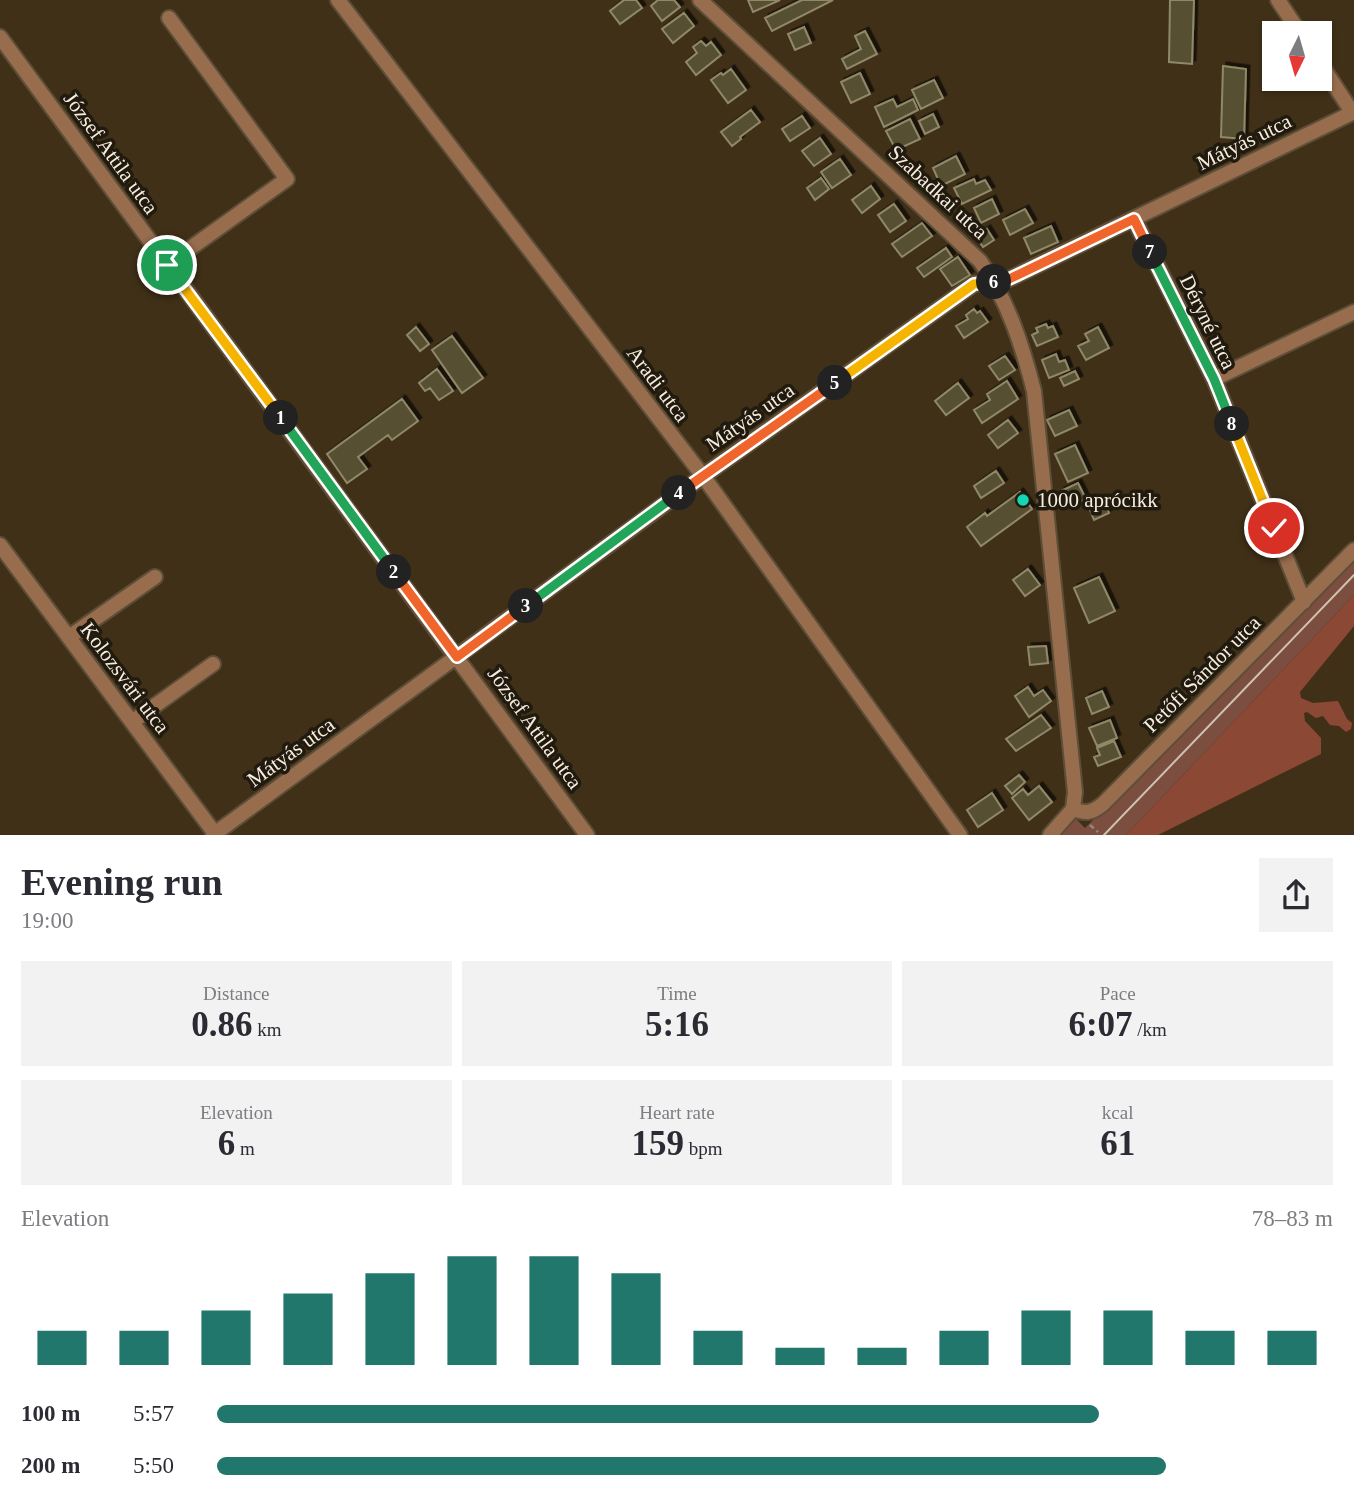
<!DOCTYPE html>
<meta charset="utf-8">
<style>
:root{--surface:#fff;--page:#f2f2f3;--text:#2b2b33;--muted:#7c7c81;--accent:#22776d}
body{margin:0;font-family:Georgia,serif;background:var(--page);color:var(--text);height:100vh;display:flex;flex-direction:column;font-size:26px;white-space:nowrap}
*{box-sizing:border-box;margin:0}
p{font-size:23px;color:var(--muted)}
.icon{flex:none;width:38px;height:38px;fill:none;stroke:currentColor;stroke-width:2;stroke-linecap:round;stroke-linejoin:round}
.map{position:relative;height:835px;overflow:hidden}
.sheet{display:flex;flex-direction:column;background:var(--surface);flex:1}
.sheet>*{flex:none}
.needle{width:46px;rotate:185deg}
.controls{position:absolute;left:1262px;top:21px;display:grid;gap:14px}
.controls a{display:grid;place-items:center;width:70px;height:70px;border-radius:0px;background:var(--surface);box-shadow:0 2px 5px #0004;font-size:35px}
.pin{position:absolute;display:grid;place-items:center;width:60px;height:60px;color:#fff;margin:-30px;border:4px solid #fff;border-radius:50%;box-shadow:0 2px 7px #0007}
.km{position:absolute;width:35px;height:35px;margin:-18px;border-radius:50%;background:#222;color:#fff;font-size:19px;line-height:35px;text-align:center}
.round{display:grid;place-items:center;flex:none;width:74px;height:74px;border-radius:0px;background:var(--page)}
.overview{display:flex;align-items:center;justify-content:space-between;height:119px;padding:0 21px}
h1{font-size:38px;font-weight:600;line-height:52px}
.figures{display:grid;grid-template-columns:repeat(3,1fr);gap:10px;height:119px;padding:7px 21px}
.figures div{display:grid;align-content:center;border-radius:0px;background:var(--page);text-align:center}
.figures b{font-size:35px;font-weight:600}
.figures small{font-size:19px;font-weight:400}
.figures p{font-size:19px}
.chart{height:196px;padding:14px 21px}
.chart p{display:flex;justify-content:space-between}
.chart svg{width:100%;height:126px;margin-top:7px;stroke:var(--accent);stroke-width:6}
ul{padding:0 21px;list-style:none;font-size:23px}
li{display:grid;grid-template-columns:112px 84px 1fr;align-items:center;height:52px}
li i{height:18px;border-radius:9px;background:var(--accent)}
.map>svg:first-child{display:block}
.green{fill:#7b4e40}
.forest{fill:#8b4935}
.building{fill:#564f32;stroke:#8f8869;stroke-width:2;filter:url(#shadow)}
.lines{fill:none;stroke-linecap:round;stroke-linejoin:round}
.service-casing{stroke:#5d4e38;stroke-width:10}
.minor-casing{stroke:#5d4e38;stroke-width:18}
.tertiary-casing{stroke:#5d4e38;stroke-width:18}
.path{stroke:#948773;stroke-width:2.5;stroke-dasharray:5 3.5;stroke-linecap:butt}
.service{stroke:#976d4e;stroke-width:7}
.minor{stroke:#976d4e;stroke-width:14}
.tertiary{stroke:#976d4e;stroke-width:14}
.tram{stroke:#cec3b2;stroke-width:2}
.split-1-casing{stroke:#fff;stroke-width:14}
.split-2-casing{stroke:#fff;stroke-width:14}
.split-3-casing{stroke:#fff;stroke-width:14}
.split-4-casing{stroke:#fff;stroke-width:14}
.split-5-casing{stroke:#fff;stroke-width:14}
.split-6-casing{stroke:#fff;stroke-width:14}
.split-7-casing{stroke:#fff;stroke-width:14}
.split-8-casing{stroke:#fff;stroke-width:14}
.split-9-casing{stroke:#fff;stroke-width:14}
.split-1{stroke:#f5b400;stroke-width:9}
.split-2{stroke:#22a559;stroke-width:9}
.split-3{stroke:#f0652b;stroke-width:9}
.split-4{stroke:#22a559;stroke-width:9}
.split-5{stroke:#f0652b;stroke-width:9}
.split-6{stroke:#f5b400;stroke-width:9}
.split-7{stroke:#f0652b;stroke-width:9}
.split-8{stroke:#22a559;stroke-width:9}
.split-9{stroke:#f5b400;stroke-width:9}
.poi-dot{fill:#16d5b3;stroke:#211a0f;stroke-width:2.5}
.labels{text-anchor:middle;stroke-width:7;stroke-linejoin:round;paint-order:stroke}
.street-label{font-size:21px;fill:#f7edde;stroke:#211a0f}
.poi-label{font-size:21px;fill:#f7edde;stroke:#211a0f;text-anchor:start}
</style>
<div class="map">
<svg width="1354" height="835" viewBox="0 0 1354 835">
<defs>
<filter id="shadow"><feDropShadow dx="3.5" dy="-3.5" stdDeviation="0" flood-color="#0009"/></filter>
</defs>
<rect width="100%" height="100%" fill="#403018"/>
<path class="green" d="M1354 560V595L1126 835H1055L1073 816 1085 828 1301 615Z"/>
<path class="forest" d="M1354 595V626L1300 692 1301 698 1313 703 1338 701 1347 719 1352 723 1351 729 1346 732 1339 726 1330 725 1323 716 1316 718 1307 712 1304 713 1305 721 1321 738V754L1158 835H1126Z"/>
<path class="building" d="M624 0H636L642 8 620 24 610 11Z
M658 0H674L680 7 662 21 651 6Z
M748 0H780L753 12Z
M802 0H833L772 31 765 18Z
M1170 0H1194L1192 64 1169 62Z
M684 13 694 26 673 43 662 29Z
M804 27 811 43 795 50 788 34Z
M865 31 877 54 847 69 842 59 861 49 855 36Z
M701 41 706 46 711 42 721 55 696 75 686 62 697 53 693 47Z
M1223 66 1246 69 1244 139 1221 137Z
M731 69 746 90 728 103 711 80 721 73 723 75Z
M860 73 870 94 851 103 841 82Z
M934 80 943 98 921 109 912 90Z
M893 99 897 107 913 99 918 110 884 127 875 107Z
M751 110 760 122 740 137 741 139 732 146 721 132Z
M933 114 939 127 925 134 919 121Z
M802 116 810 128 790 141 782 129Z
M910 119 920 139 896 150 886 131Z
M820 138 831 154 814 166 802 151Z
M956 156 965 174 941 186 933 168Z
M840 159 851 175 832 188 821 172Z
M821 178 829 189 815 200 807 188Z
M974 179 976 184 985 180 991 190 962 204 954 188Z
M871 186 880 199 862 213 852 200Z
M992 199 999 214 981 223 974 208Z
M894 204 906 221 890 232 878 215Z
M1025 209 1033 223 1010 235 1003 220Z
M922 223 932 236 902 257 892 244Z
M1051 226 1058 242 1031 254 1024 238Z
M987 229 994 240 983 247 976 236Z
M946 248 952 257 924 277 917 268Z
M958 257 970 275 952 286 940 269Z
M974 309 977 313 980 311 988 322 964 338 956 326 968 319 966 315Z
M1046 324 1048 328 1053 326 1058 337 1037 346 1032 335 1038 332 1036 328Z
M416 327 429 344 420 351 407 335Z
M1098 327 1109 348 1086 360 1078 346 1089 341 1085 334Z
M452 336 483 378 462 393 432 350Z
M1056 354 1059 362 1065 360 1069 370 1049 378 1042 360Z
M1005 356 1015 370 999 380 989 366Z
M437 369 453 391 439 400 430 388 425 391 419 383Z
M1075 371 1079 379 1064 386 1060 378Z
M1007 381 1018 399 982 423 974 410 990 400 987 394Z
M958 383 969 398 946 415 935 401Z
M402 399 418 421 392 440 388 435 358 457 367 469 347 483 327 454Z
M1069 410 1077 426 1055 436 1047 420Z
M1008 420 1018 433 998 448 988 435Z
M1075 445 1088 473 1068 482 1055 454Z
M996 471 1004 483 981 498 974 486Z
M1078 483 1086 499 1068 507 1061 491Z
M1020 492 1032 509 981 546 967 527 985 513 987 516Z
M1105 503 1109 513 1094 520 1090 510Z
M1028 569 1040 585 1025 596 1013 580Z
M1099 577 1115 611 1089 623 1074 588Z
M1046 646 1048 663 1030 665 1028 647Z
M1028 687 1034 696 1043 690 1051 701 1029 717 1015 696Z
M1102 691 1109 707 1092 714 1086 698Z
M1041 715 1051 728 1016 751 1006 739Z
M1110 720 1117 738 1097 746 1089 728Z
M1114 741 1121 757 1098 766 1094 757 1100 755 1097 748Z
M1019 775 1025 782 1012 794 1005 786Z
M1039 786 1052 802 1029 820 1012 798 1023 789 1028 795Z
M992 793 1003 810 978 827 967 810Z"/>
<g class="lines">
<defs>
<path id="service" d="M1267 60 1274 71"/>
<path id="minor" d="M338 0 703 476 960 835
M700 0 980 261C1008 300 1022 345 1034 391L1075 792 1073 809 1050 835
M1278 0 1300 33
M1320 63 1352 112
M1134 219 1214 379 1304 602
M167 265 287 179 169 18
M1214 379 1354 312
M0 545 216 835
M69 637 155 577
M132 722 213 664
M1073 809C1086 814 1092 813 1103 804L1354 550
M213 835 703 476 974 284 1009 279 1354 112"/>
<path id="tertiary" d="M0 37 587 835"/>
</defs>
<use href="#service" class="service-casing"/>
<use href="#minor" class="minor-casing"/>
<use href="#tertiary" class="tertiary-casing"/>
<path class="path" d="M1090 825 1098 832"/>
<use href="#service" class="service"/>
<use href="#minor" class="minor"/>
<use href="#tertiary" class="tertiary"/>
<path class="tram" d="M1104 835 1354 575"/>
</g>
<g class="lines">
<defs>
<path id="split-1" d="M167 265 281 418"/>
<path id="split-2" d="M281 418 394 572"/>
<path id="split-3" d="M394 572 457 657 526 606"/>
<path id="split-4" d="M526 606 679 493"/>
<path id="split-5" d="M679 493 835 383"/>
<path id="split-6" d="M835 383 974 284 994 282"/>
<path id="split-7" d="M994 282 1009 279 1134 219 1150 252"/>
<path id="split-8" d="M1150 252 1214 379 1232 424"/>
<path id="split-9" d="M1232 424 1274 528"/>
</defs>
<use href="#split-1" class="split-1-casing"/>
<use href="#split-2" class="split-2-casing"/>
<use href="#split-3" class="split-3-casing"/>
<use href="#split-4" class="split-4-casing"/>
<use href="#split-5" class="split-5-casing"/>
<use href="#split-6" class="split-6-casing"/>
<use href="#split-7" class="split-7-casing"/>
<use href="#split-8" class="split-8-casing"/>
<use href="#split-9" class="split-9-casing"/>
<use href="#split-1" class="split-1"/>
<use href="#split-2" class="split-2"/>
<use href="#split-3" class="split-3"/>
<use href="#split-4" class="split-4"/>
<use href="#split-5" class="split-5"/>
<use href="#split-6" class="split-6"/>
<use href="#split-7" class="split-7"/>
<use href="#split-8" class="split-8"/>
<use href="#split-9" class="split-9"/>
</g>
<circle class="poi-dot" cx="1023" cy="500" r="7"/>
<g class="labels">
<g class="street-label">
<text transform="translate(1244 142) rotate(-26)" y="7">Mátyás utca</text>
<text transform="translate(111 153) rotate(54)" y="7">József Attila utca</text>
<text transform="translate(938 192) rotate(43)" y="7">Szabadkai utca</text>
<text transform="translate(1208 322) rotate(64)" y="7">Déryné utca</text>
<text transform="translate(658 384) rotate(53)" y="7">Aradi utca</text>
<text transform="translate(750 417) rotate(-35)" y="7">Mátyás utca</text>
<text transform="translate(1202 674) rotate(-45)" y="7">Petőfi Sándor utca</text>
<text transform="translate(125 678) rotate(53)" y="7">Kolozsvári utca</text>
<text transform="translate(535 728) rotate(54)" y="7">József Attila utca</text>
<text transform="translate(291 752) rotate(-36)" y="7">Mátyás utca</text>
</g>
<g class="poi-label">
<text x="1037" y="507">1000 aprócikk</text>
</g>
</g>
</svg>
<div class="controls">
<a><svg class="needle" viewBox="-14 -14 28 28"><path d="M0-13l5 13h-10z" fill="#e53935"/><path d="M0 13l5-13h-10z" fill="#7c7c81"/></svg></a>
</div>
<div class="pin" style="left:167px;top:265px;background:#1e9e55"><svg class="icon" aria-label="arrive" viewBox="0 0 24 24"><path d="M6 21V4h12l-3 4 3 4H6"/></svg></div>
<div class="pin" style="left:1274px;top:528px;background:#d93025"><svg class="icon" aria-label="check" viewBox="0 0 24 24"><path d="M5 12l5 5 9-10"/></svg></div>
<b class="km" style="left:281px;top:418px">1</b>
<b class="km" style="left:394px;top:572px">2</b>
<b class="km" style="left:526px;top:606px">3</b>
<b class="km" style="left:679px;top:493px">4</b>
<b class="km" style="left:835px;top:383px">5</b>
<b class="km" style="left:994px;top:282px">6</b>
<b class="km" style="left:1150px;top:252px">7</b>
<b class="km" style="left:1232px;top:424px">8</b>
</div>
<section class="sheet">
<div class="overview"><div><h1>Evening run</h1><p>19:00</p></div><a class="round"><svg class="icon" aria-label="share" viewBox="0 0 24 24"><path d="M12 15V3M7 8l5-5 5 5M5 13v7h14v-7"/></svg></a></div>
<div class="figures">
<div><p>Distance</p><b>0.86<small> km</small></b></div>
<div><p>Time</p><b>5:16</b></div>
<div><p>Pace</p><b>6:07<small> /km</small></b></div>
</div>
<div class="figures">
<div><p>Elevation</p><b>6<small> m</small></b></div>
<div><p>Heart rate</p><b>159<small> bpm</small></b></div>
<div><p>kcal</p><b>61</b></div>
</div>
<div class="chart"><p><span>Elevation</span>78–83 m</p>
<svg viewBox="0 0 160 44" preserveAspectRatio="none"><path d="M5 44V32M15 44V32M25 44V25M35 44V19M45 44V12M55 44V6M65 44V6M75 44V12M85 44V32M95 44V38M105 44V38M115 44V32M125 44V25M135 44V25M145 44V32M155 44V32"/></svg>
</div>
<ul>
<li><b>100 m</b>5:57<i style="width:79%"></i></li>
<li><b>200 m</b>5:50<i style="width:85%"></i></li>
</ul>
</section>
